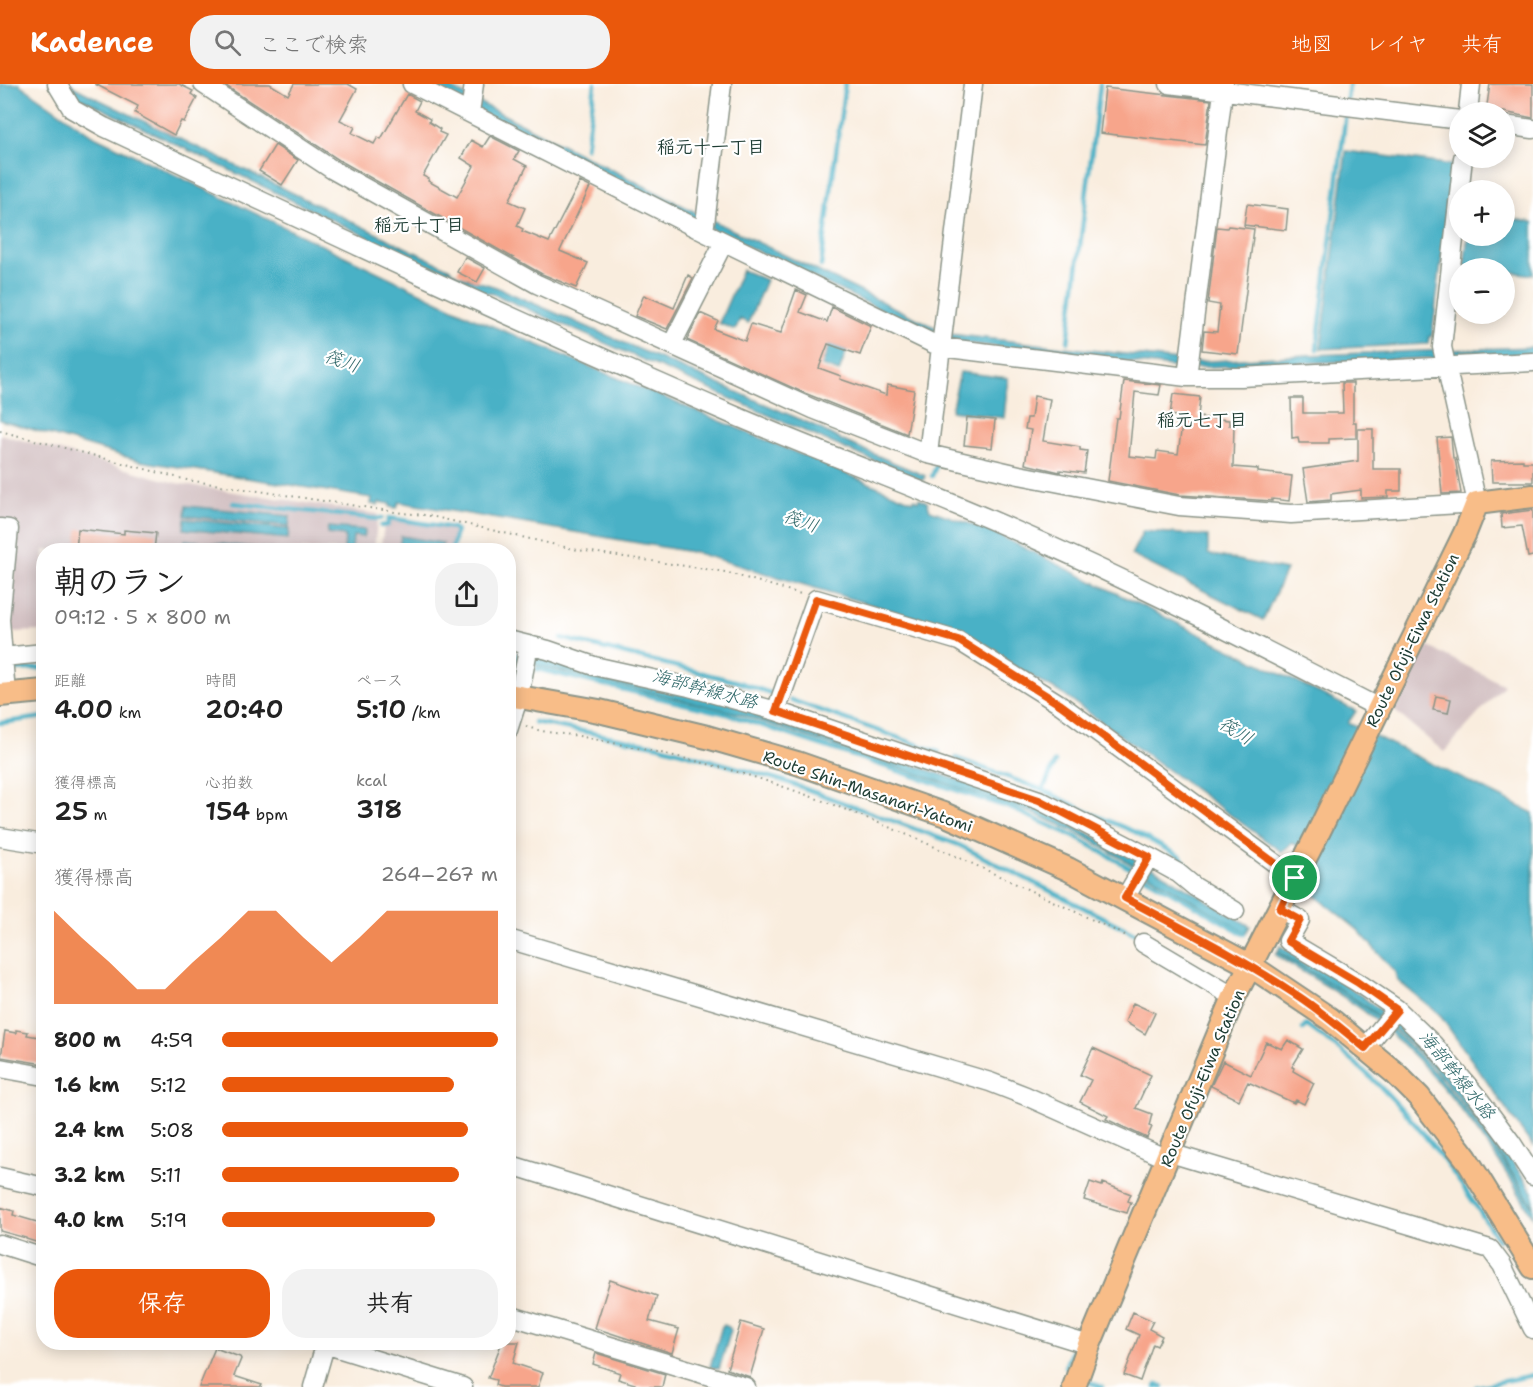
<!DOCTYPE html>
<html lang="ja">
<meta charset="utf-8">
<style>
:root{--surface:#fff;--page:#f2f2f2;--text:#222;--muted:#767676;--accent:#ea580c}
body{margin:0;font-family:"Shantell Sans","Klee One",sans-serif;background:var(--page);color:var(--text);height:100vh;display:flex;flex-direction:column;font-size:22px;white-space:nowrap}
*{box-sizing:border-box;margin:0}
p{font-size:20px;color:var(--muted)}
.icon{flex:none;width:33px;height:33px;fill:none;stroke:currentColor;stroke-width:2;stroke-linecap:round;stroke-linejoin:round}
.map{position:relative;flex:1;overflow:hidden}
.details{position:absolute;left:36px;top:459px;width:480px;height:807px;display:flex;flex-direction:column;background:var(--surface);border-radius:24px;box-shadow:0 3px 15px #0003}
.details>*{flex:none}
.buttons{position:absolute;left:1449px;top:18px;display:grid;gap:12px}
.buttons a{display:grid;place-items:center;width:66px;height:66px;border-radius:50%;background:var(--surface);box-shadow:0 3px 15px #0003;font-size:30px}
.pin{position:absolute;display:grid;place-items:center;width:51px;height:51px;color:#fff;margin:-26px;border:3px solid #fff;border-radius:50%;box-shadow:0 2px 6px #0007}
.round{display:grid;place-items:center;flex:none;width:63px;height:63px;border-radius:24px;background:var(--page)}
.overview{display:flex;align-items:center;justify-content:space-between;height:102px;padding:0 18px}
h1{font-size:33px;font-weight:600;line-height:45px}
.metrics{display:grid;grid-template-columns:repeat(3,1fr);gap:9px;height:102px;padding:6px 18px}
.metrics div{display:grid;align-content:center}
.metrics b{font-size:26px;font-weight:600}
.metrics small{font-size:16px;font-weight:400}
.metrics p{font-size:16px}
.chart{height:168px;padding:12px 18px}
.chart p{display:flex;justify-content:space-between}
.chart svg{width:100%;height:108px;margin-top:6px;fill:var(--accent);opacity:.7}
.button{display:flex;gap:12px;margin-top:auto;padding:12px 18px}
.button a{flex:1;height:69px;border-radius:24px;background:var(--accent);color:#fff;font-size:24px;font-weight:600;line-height:69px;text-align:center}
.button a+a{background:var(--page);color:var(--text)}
ul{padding:0 18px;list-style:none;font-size:20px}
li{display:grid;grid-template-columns:96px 72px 1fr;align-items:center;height:45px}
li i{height:15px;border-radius:8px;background:var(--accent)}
header{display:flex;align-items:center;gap:36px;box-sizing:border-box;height:84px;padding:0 30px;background:var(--accent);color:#fff}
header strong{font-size:28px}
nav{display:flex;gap:33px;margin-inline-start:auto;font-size:21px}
.search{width:420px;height:54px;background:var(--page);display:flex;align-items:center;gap:15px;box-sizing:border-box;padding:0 21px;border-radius:24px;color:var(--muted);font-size:22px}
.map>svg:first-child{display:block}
.industrial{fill:#d2bfc1}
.water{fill:#48b1c6;stroke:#34777d;stroke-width:1.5}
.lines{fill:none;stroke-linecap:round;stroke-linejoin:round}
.stream{stroke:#48b1c6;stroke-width:4.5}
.building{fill:#f7a58b}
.minor-casing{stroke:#8c9589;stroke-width:21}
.major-casing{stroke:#8c9589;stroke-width:26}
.path{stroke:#8c9589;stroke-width:2;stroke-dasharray:1.5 4.5;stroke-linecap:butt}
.minor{stroke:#fff;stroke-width:18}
.major{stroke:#f8bd88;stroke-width:22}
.route-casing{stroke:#fff;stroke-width:12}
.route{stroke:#ea580c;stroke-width:8}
.labels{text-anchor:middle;stroke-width:4.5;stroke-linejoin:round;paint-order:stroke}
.street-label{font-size:16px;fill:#1f3d34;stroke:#fff}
.neighbourhood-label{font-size:18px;font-weight:bold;fill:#1f3d34;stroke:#fff}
.water-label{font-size:18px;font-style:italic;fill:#2d6667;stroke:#fff}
</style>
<header>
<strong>Kadence</strong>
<div class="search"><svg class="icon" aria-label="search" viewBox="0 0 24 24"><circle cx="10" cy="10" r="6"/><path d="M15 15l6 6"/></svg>ここで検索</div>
<nav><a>地図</a><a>レイヤ</a><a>共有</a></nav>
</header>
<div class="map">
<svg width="1533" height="1303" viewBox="0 0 1533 1303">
<rect width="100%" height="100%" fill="#fff"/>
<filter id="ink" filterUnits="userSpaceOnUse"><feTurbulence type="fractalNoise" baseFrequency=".0167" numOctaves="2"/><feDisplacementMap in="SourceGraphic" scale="12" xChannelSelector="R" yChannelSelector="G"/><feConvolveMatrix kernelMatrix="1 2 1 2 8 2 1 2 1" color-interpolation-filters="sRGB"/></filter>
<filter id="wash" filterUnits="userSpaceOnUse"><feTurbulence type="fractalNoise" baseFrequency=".008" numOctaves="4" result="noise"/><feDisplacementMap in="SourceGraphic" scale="24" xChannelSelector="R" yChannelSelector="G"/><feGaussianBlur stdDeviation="1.35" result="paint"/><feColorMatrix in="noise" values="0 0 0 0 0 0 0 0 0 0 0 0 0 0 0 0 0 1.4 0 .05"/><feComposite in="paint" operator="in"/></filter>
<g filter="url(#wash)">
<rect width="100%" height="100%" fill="#f9edde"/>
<path class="industrial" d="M0 350 176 399 378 430 374 466H44L43 547 8 548 19 440 0 436Z
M390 435 453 445 455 446 452 466H380L384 443 389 442Z
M1421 559 1504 601 1444 668 1390 623Z"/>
<path class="water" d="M0 0H19L92 51 478 236 912 417 914 415 918 417 919 414 927 418 930 426 988 446 1356 627 1348 639 1533 729V1063L1439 930 1397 896 1395 888 1358 846 1311 808 1324 776 1292 759 1282 768 1061 609 943 542 697 469 399 418 397 424 390 423V420L379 418 378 421 371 420 372 414 140 377 0 336Z
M61 0H72L74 3 96 14 450 185 457 191 496 203 813 341 843 357 925 392 923 397 843 364 491 209C475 208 455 202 444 190L72 10Z
M425 0H443L699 130 949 250 1196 278 1308 271 1533 263V270L1458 272C1449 278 1439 278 1430 274L1180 284 947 257 711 145Z
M1346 67 1453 81 1432 252 1429 253 1428 260 1321 265Z
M1505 134 1533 138V191L1505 187 1504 184 1464 182 1468 152H1504Z
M742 186 766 196 748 239 740 235 735 246 719 239Z
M842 224 850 227 838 262 847 266 839 288 822 282Z
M960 288 1008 294 1004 334 951 327Z
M186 422 290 432 289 442 185 432Z
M185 435 289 445 288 455 184 445Z
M328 443 365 446 364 453 353 452 352 466H344L345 452 327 450Z
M1143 447 1208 452V470L1286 486 1263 536 1131 471Z
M401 452 443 459 441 466H399Z
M185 456 275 466H184Z
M509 567 723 617 1036 722 1138 775 1250 842 1246 849 1081 750 1033 729 740 630 509 575Z
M1280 862 1337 894 1403 943 1478 1027 1533 1108V1122C1491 1054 1444 984 1381 934 1349 908 1312 890 1278 867Z
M1277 868C1308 888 1341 904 1370 927 1437 980 1488 1052 1533 1124V1133C1489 1057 1435 983 1365 928 1339 908 1309 892 1280 874L1275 870Z
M724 1241 729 1243 731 1246 719 1285 710 1283 722 1242Z"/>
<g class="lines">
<path class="stream" d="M1347 15 1349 0
M586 64 595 0
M821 182 845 0
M1068 258 1100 1
M1317 265 1346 28
M932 392 937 380
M233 419 378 435 382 434
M381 442 388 441 389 434 453 444 456 446 452 466
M562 554 738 598 776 611
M537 585 727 630 1010 724 1076 753 1135 787
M13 586 44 584
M791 616 939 668
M534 638 660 662 784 697 959 761 1142 853
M0 639 44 633
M956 674 1043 706 1090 729 1135 748 1181 773 1196 795
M1043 706 1055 678
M1142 791 1244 850
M1303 945 1306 941C1389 998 1445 1071 1498 1156
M1069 1285 1065 1283 1074 1262
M1089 1298 1102 1303
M1156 1303 1157 1301 1163 1303
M1476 1303 1533 1291"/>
</g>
<g id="blocks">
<path class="building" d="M95 0H179L193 7 191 10 197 14 184 38 181 37 174 51 135 29 138 22Z
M223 0H270L288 11 294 0H348L357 5 340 36 355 43 352 49 374 60 378 53 381 55 407 10 420 17 415 27 430 35 429 38 440 45 439 48 446 51 423 92 429 95 428 97 457 113 474 82 461 74 471 56 483 63 490 52 519 67 514 75 527 82 509 117 525 124 517 142 523 145 522 147 549 158 580 98 590 103 560 167 588 179 576 204 542 190 339 76Z
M1490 0H1533V34L1504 28H1486Z
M1105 4 1211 16 1205 61 1100 49Z
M275 61 298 76 282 101 259 87Z
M1247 120 1288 125 1286 146 1244 141Z
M1228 142 1254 145 1238 270 1202 266 1204 247 1217 248 1220 221 1208 219 1217 143 1227 144Z
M465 173 485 184 477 198 457 188Z
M688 191 693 194 667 245 635 232 644 211 674 224Z
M796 206 807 211 800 228 827 238 832 223 871 242 860 271 828 260 819 284 841 292 840 295 886 311 887 301 914 306 907 350 802 308 687 256 700 229 718 237 714 245 745 257 751 240 781 249Z
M1124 297 1161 301 1159 311 1135 308 1129 372 1156 375 1157 367 1178 370 1183 333 1170 331 1173 310 1200 313 1198 333 1229 336V341H1234L1233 383 1258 385V388L1292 392 1289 417 1272 415V417L1180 411 1108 397 1116 334H1119Z
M1342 299H1353V338H1356V354L1329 355V359H1299L1298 353 1292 354 1291 314H1303V329H1343Z
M1034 312 1050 315 1043 357 1080 363V366L1087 367 1084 389 1060 386V388L1025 380 1031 346 1025 345 1027 334H1031Z
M967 333 995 336 992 364 964 361Z
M1358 345H1373V385H1401V407H1388V413L1361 414V406L1331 410V416L1308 418 1303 385 1358 377Z
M1451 353 1453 374H1455L1461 409 1442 410 1437 354Z
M1523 376V378H1533V398H1492L1491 377Z
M1533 426V472L1528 473 1522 442 1502 444 1501 430Z
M78 445 124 450V446L156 449 154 466H76Z
M1436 612 1451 615 1448 629 1433 626Z
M1133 919 1155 929 1145 950 1125 938Z
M16 946 28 948 27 951 44 954V980L1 973 5 947 16 949Z
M1288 956 1303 965 1292 983 1294 984 1293 987 1314 999 1304 1020 1296 1016 1294 1019 1248 998 1239 1016 1211 1002 1223 977 1251 991 1266 958 1282 965Z
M1093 964 1151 991 1136 1024 1152 1030 1149 1042 1152 1043 1147 1054 1106 1035 1108 1032 1080 1018 1091 996 1080 991Z
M1090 1098 1102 1102 1103 1099 1131 1110 1128 1117 1131 1118 1127 1129 1084 1116Z
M0 1123 14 1127 13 1131 44 1140 42 1160 26 1155V1154L0 1147Z
M610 1196 657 1212 649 1237 679 1245 672 1269 595 1244Z
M1133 1228 1153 1237 1149 1245 1162 1252 1157 1262 1153 1260 1140 1297 1124 1291 1139 1251 1126 1245Z
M741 1238 764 1245 750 1293 727 1285Z
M502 1258H519L513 1279 543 1289 538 1303H501L495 1301 496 1296 488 1294Z
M215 1264 240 1273 241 1275 234 1292 262 1301 261 1303H199Z
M596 1269 665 1290 662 1303H635V1300L618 1295 620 1289 593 1280Z"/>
</g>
</g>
<g filter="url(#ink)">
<use href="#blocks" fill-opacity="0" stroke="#8c9589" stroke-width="1.5"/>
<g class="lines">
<defs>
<path id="minor" d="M57 0 72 25 104 43C314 142 524 241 738 333 829 372 922 405 1012 445 1137 499 1258 562 1379 624
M203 0 333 86 537 200 813 325 928 370 1019 391 1179 422 1291 430 1477 419 1442 263 1463 74
M412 0 704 148 940 263 1187 293H1241L1533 278
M1169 0 1460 36
M1468 28 1471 0
M470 29 474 0
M1504 41 1533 45
M704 148 722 0
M672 260 724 158
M1187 293 1224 0
M928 370 973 0
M0 444 9 445 0 535 6 610
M508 556 548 566 594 582 689 603 776 627 1039 716 1149 773 1125 814
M3 573 44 569
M776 627 816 515 959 557 1061 621 1295 794
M508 646 519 612 529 561
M0 753 44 760
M1149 773 1178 789 1195 803 1235 827
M1280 825 1300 836 1288 857 1357 898 1397 925 1433 960 1479 1015 1511 1058 1533 1092
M508 855 990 998 1026 1012 1167 1075
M1143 859 1234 913
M1365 964 1397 925
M0 984 44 992
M1170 1069 1490 1165 1502 1181 1533 1245
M508 1080 1089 1261
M0 1093 44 1103
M0 1160 44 1174
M508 1231 746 1303
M318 1258 463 1303
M313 1303 326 1258"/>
<path id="major" d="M0 611 44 607
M508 611 599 627 707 653 797 679 946 731 1068 785 1251 882 1330 935 1395 989 1419 1013 1466 1074 1533 1183
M1074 1303 1089 1261 1234 913 1319 747 1465 449 1477 419 1533 412"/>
</defs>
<use href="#minor" class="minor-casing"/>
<use href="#major" class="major-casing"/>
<path class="path" d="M0 347 187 396 402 429 426 431 578 466 725 488 801 510
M526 642C544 650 565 649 584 653 642 665 700 676 757 694 885 735 1007 796 1129 853"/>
<use href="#minor" class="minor"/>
<use href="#major" class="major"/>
</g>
</g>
<g class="lines" filter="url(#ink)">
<defs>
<path id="route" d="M816 515 958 556 1061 621 1295 794 1280 825 1300 836 1288 857 1357 898 1397 926 1365 964C1342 945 1320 926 1295 910 1241 874 1183 845 1125 814L1149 773 1039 716 776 627Z"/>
</defs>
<use href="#route" class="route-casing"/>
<use href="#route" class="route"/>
</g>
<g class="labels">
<g class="street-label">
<text transform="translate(1412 556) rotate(-64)" y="6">Route Ofuji-Eiwa Station</text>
<text transform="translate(868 707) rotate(19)" y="6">Route Shin-Masanari-Yatomi</text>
<text transform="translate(1202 994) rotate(-67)" y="6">Route Ofuji-Eiwa Station</text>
</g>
<g class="neighbourhood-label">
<text x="711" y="69">稲元十一丁目</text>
<text x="419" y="147">稲元十丁目</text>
<text x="1202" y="342">稲元七丁目</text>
</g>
<g class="water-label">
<text transform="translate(342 277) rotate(19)" y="6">筏川</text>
<text transform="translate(801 437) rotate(19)" y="6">筏川</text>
<text transform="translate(705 605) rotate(15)" y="6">海部幹線水路</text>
<text transform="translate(1236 647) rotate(31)" y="6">筏川</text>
<text transform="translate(1457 991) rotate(51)" y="6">海部幹線水路</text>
</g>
</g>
</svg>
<div class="buttons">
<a><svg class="icon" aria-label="layers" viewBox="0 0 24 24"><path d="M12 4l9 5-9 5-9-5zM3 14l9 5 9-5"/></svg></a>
<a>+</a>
<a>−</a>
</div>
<div class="pin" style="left:1295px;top:794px;background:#1e9e55"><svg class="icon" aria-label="arrive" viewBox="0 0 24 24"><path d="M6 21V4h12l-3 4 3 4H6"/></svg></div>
<section class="details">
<div class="overview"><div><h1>朝のラン</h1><p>09:12 · 5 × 800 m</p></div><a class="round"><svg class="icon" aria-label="share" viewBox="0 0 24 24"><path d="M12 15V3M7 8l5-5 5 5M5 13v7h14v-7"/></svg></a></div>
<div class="metrics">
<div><p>距離</p><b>4.00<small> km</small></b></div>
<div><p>時間</p><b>20:40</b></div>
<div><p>ペース</p><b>5:10<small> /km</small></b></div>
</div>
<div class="metrics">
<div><p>獲得標高</p><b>25<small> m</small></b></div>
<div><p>心拍数</p><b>154<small> bpm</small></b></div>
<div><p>kcal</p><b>318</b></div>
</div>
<div class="chart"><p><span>獲得標高</span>264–267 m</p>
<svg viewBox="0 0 160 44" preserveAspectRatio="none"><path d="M0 44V6L10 17L20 27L30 38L40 38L50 27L60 17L70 6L80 6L90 17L100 27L110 17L120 6L130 6L140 6L150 6L160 6V44z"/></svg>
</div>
<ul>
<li><b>800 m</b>4:59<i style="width:100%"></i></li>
<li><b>1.6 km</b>5:12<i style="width:84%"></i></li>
<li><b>2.4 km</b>5:08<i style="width:89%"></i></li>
<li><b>3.2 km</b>5:11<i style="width:86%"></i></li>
<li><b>4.0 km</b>5:19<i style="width:77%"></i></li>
</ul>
<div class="button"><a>保存</a><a>共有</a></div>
</section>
</div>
